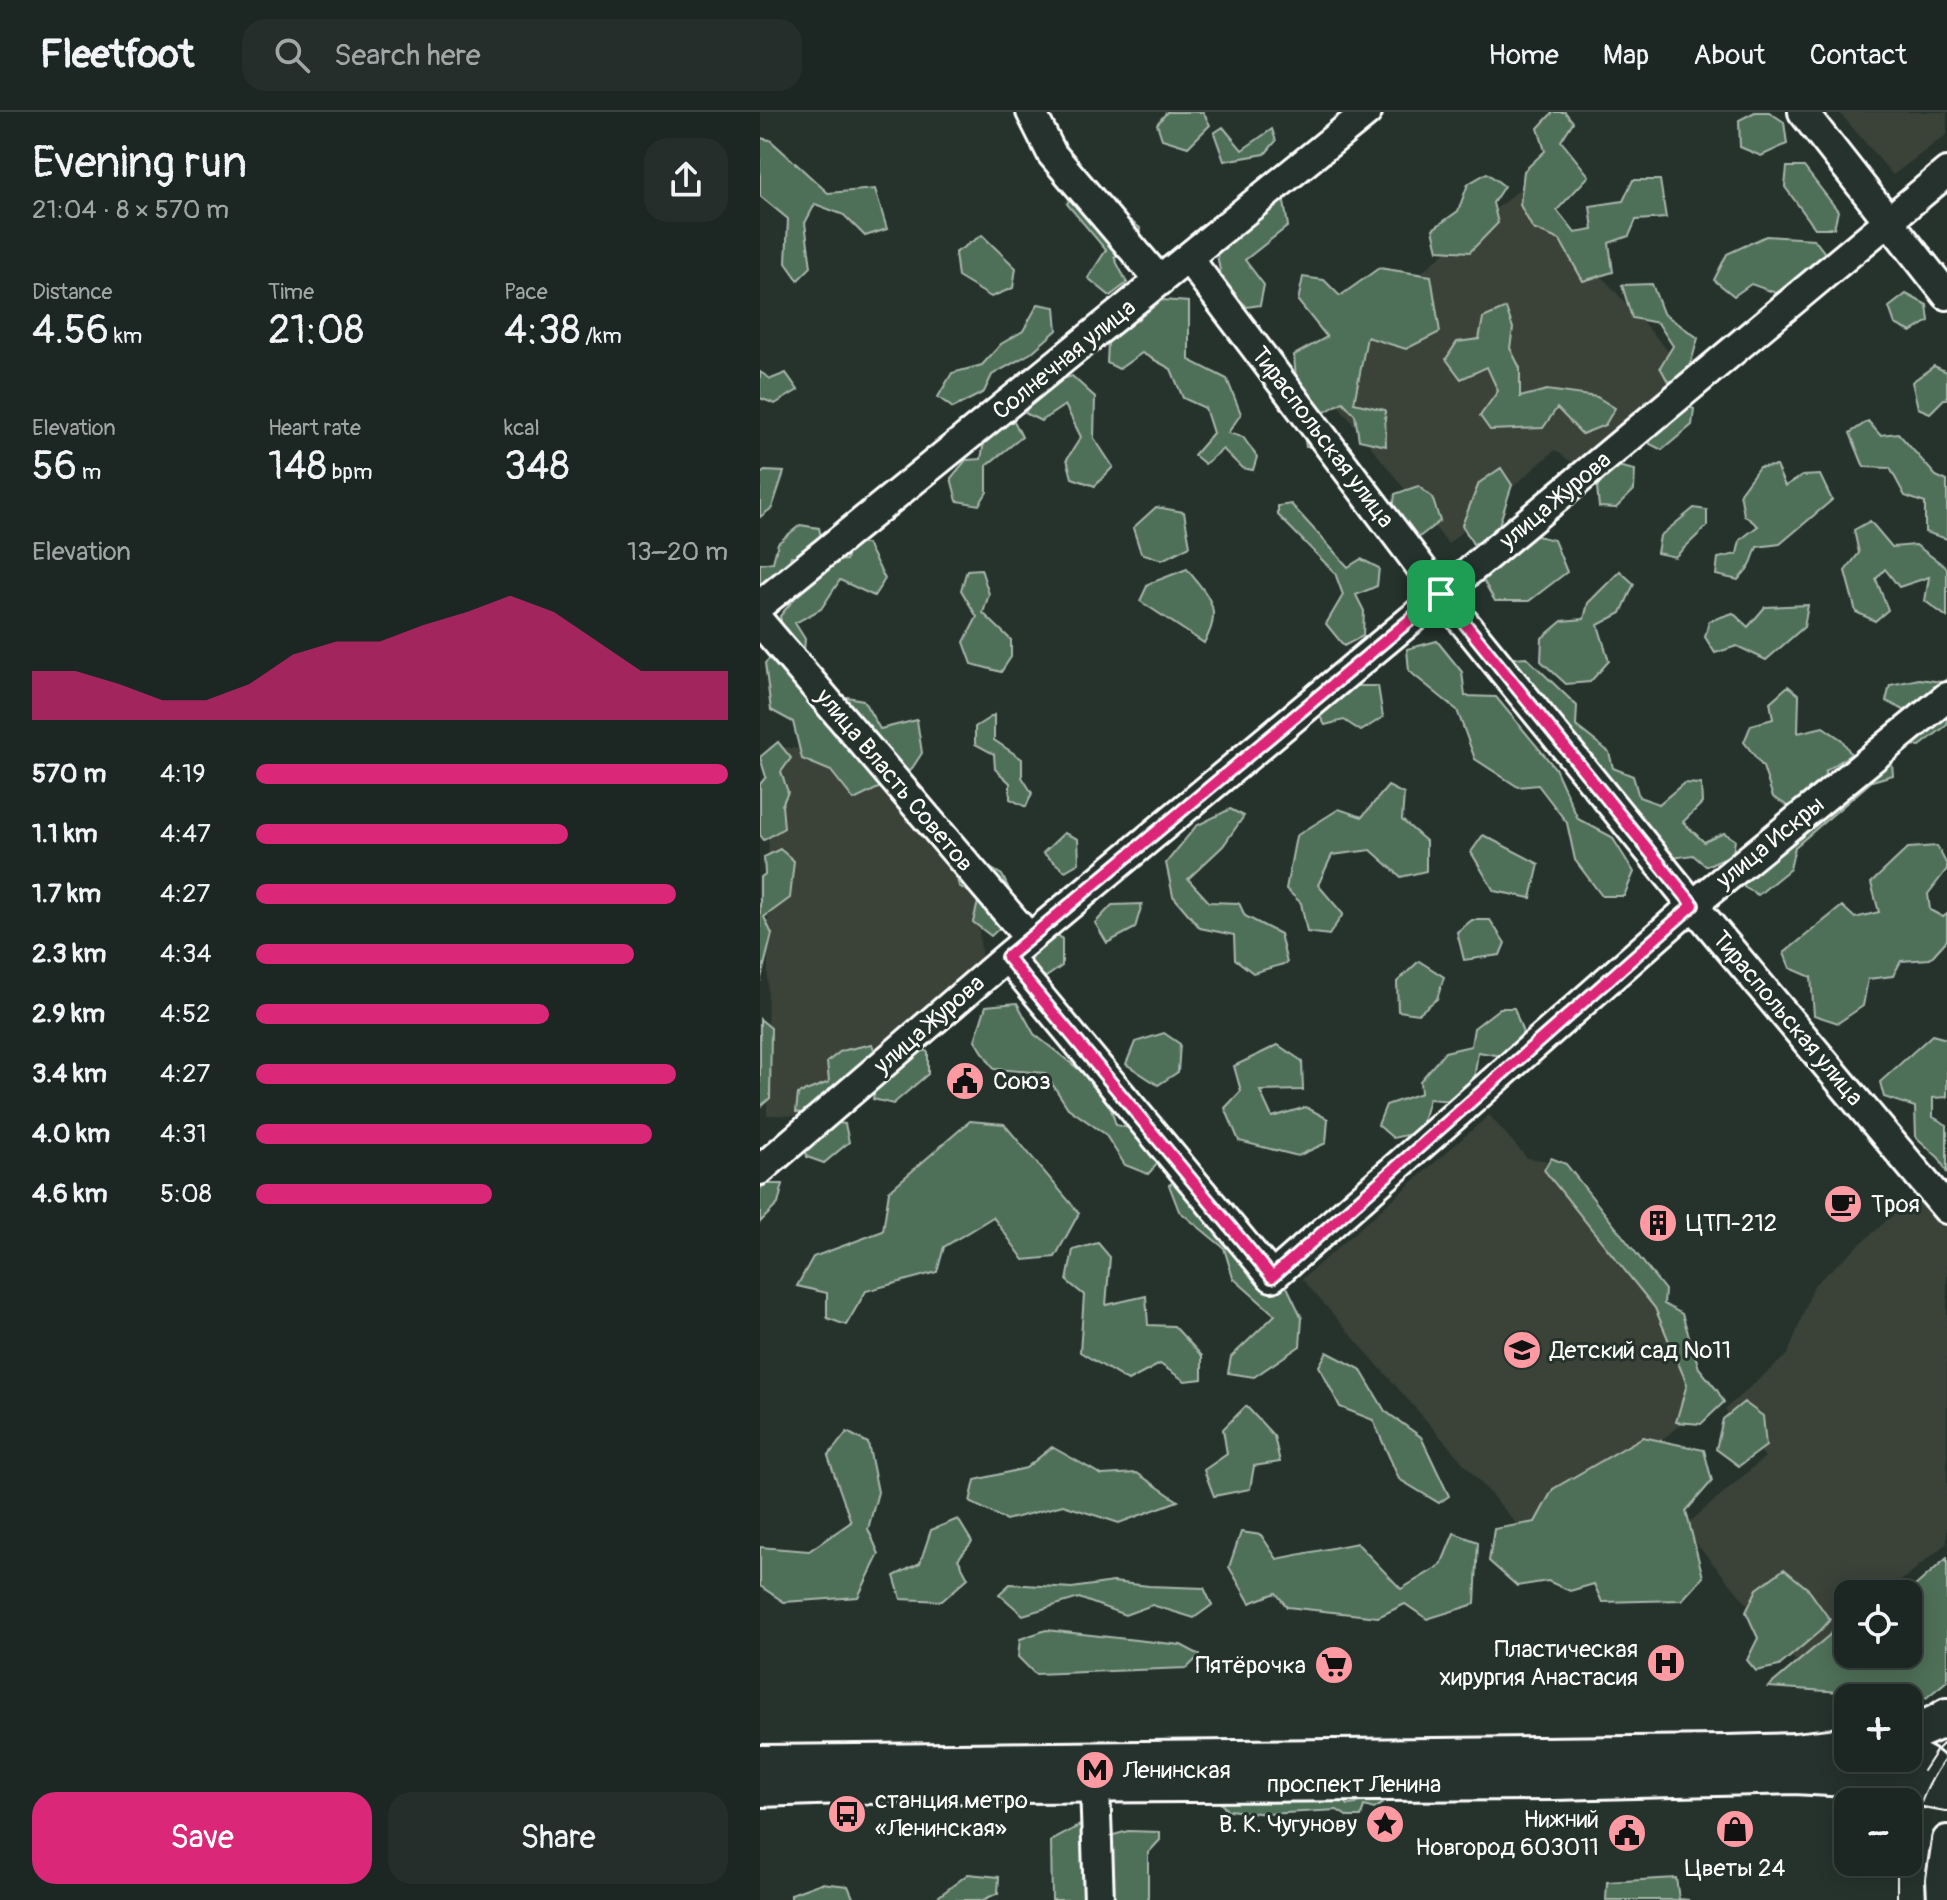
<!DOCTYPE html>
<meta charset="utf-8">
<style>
:root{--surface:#1c2622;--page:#252e2a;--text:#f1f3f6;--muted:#a0a5a5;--line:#3a4340;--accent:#db2777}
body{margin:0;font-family:Pangolin,sans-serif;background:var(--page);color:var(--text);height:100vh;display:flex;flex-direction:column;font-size:30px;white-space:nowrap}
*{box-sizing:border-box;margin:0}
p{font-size:26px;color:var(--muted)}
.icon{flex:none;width:44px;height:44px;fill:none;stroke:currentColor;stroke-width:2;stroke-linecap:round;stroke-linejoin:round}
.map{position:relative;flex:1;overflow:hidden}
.sheet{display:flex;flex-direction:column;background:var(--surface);width:760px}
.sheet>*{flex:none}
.controls{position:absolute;left:1074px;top:1468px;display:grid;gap:16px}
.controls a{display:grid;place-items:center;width:88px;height:88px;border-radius:16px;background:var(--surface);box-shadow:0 4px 20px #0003,0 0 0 2px var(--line);font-size:40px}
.pin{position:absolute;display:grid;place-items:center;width:68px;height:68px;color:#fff;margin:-34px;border-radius:16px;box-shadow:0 4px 12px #0006}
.round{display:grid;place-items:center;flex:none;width:84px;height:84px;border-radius:24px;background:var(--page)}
.head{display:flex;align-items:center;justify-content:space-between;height:136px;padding:0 32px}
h1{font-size:44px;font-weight:600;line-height:60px}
.metrics{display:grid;grid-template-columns:repeat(3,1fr);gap:12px;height:136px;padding:8px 32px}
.metrics div{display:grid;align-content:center}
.metrics b{font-size:40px;font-weight:600}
.metrics small{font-size:22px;font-weight:400}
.metrics p{font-size:22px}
.chart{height:224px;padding:16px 32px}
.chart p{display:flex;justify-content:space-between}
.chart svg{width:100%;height:144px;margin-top:8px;fill:var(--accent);opacity:.7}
.primary-button{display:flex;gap:16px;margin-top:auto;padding:16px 32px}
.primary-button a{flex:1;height:92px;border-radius:24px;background:var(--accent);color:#fff;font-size:32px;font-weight:600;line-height:92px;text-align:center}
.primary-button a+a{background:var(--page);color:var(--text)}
ul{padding:0 32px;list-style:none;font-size:26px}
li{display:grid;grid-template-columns:128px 96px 1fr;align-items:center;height:60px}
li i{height:20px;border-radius:10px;background:var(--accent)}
header{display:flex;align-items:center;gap:48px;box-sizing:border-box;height:112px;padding:0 40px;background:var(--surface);border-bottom:2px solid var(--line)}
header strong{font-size:38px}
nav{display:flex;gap:44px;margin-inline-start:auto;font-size:28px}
.search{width:560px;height:72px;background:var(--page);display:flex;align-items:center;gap:20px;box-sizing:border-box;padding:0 28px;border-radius:24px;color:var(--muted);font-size:30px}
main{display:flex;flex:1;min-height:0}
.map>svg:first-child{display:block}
.built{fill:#3b4339}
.green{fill:#506f58;stroke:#a8b7ac;stroke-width:2}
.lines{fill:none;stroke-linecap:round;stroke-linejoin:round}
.minor-casing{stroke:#fff;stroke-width:34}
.major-casing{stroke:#fff;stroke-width:40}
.minor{stroke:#26332d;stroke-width:28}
.major{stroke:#26332d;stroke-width:34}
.tram{stroke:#fff;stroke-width:2}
.route-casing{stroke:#fff;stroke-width:16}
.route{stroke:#db2777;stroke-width:10}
.labels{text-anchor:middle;stroke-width:6;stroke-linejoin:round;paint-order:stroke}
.street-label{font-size:24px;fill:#fff;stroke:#26332d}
.poi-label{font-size:24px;fill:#fff;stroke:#26332d;text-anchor:start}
</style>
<header>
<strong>Fleetfoot</strong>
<div class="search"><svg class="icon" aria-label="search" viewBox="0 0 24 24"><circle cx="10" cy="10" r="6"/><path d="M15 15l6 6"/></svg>Search here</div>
<nav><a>Home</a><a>Map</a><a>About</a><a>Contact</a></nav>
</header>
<main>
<section class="sheet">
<div class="head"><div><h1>Evening run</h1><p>21:04 · 8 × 570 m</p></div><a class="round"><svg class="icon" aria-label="share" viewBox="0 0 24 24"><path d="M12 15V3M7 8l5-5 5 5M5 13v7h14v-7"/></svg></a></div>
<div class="metrics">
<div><p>Distance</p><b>4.56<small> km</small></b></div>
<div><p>Time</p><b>21:08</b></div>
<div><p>Pace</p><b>4:38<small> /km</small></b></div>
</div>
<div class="metrics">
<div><p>Elevation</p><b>56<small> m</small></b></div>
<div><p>Heart rate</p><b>148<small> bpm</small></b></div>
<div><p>kcal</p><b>348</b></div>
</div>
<div class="chart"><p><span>Elevation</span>13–20 m</p>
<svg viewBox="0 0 160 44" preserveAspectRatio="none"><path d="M0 44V29L10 29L20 33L30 38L40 38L50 33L60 24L70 20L80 20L90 15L100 11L110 6L120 11L130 20L140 29L150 29L160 29V44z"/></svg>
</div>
<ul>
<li><b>570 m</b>4:19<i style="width:100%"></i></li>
<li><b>1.1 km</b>4:47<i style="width:66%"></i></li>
<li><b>1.7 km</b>4:27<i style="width:89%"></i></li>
<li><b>2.3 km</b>4:34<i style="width:80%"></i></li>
<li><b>2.9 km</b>4:52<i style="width:62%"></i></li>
<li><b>3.4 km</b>4:27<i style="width:89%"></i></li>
<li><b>4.0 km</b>4:31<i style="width:84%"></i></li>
<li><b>4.6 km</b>5:08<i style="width:50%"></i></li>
</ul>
<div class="primary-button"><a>Save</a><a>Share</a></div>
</section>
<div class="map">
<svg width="1187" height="1788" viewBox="0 0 1187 1788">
<rect width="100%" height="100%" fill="#26332d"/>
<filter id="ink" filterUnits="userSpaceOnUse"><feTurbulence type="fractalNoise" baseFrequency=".0125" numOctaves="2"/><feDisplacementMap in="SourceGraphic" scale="16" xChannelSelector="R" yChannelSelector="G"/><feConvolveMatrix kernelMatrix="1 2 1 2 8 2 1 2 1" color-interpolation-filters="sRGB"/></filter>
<g filter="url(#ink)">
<path class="built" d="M1079 0H1187V22L1133 63Z
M762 75 927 260 814 352 795 338 688 432 549 256Z
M9 634 99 642 183 750 215 782 222 848 42 1004 7 1003Z
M729 1003 767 1046 789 1049 900 1182 941 1294 778 1436 542 1167Z
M1160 1079 1187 1111V1431L1125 1482H1088V1513L1039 1553 923 1416 1005 1345 965 1297 1028 1242 1054 1173Z"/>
<path class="green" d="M407 0H443L450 13 428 35 402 27 397 12Z
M793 0H805L813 10 801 29 829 64 797 98 815 121 833 118 830 94 863 89 873 68H900L906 106 876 108 869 124 849 131 853 160 823 169 800 128 773 117 760 93 764 59 785 39 778 16Z
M995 0H1009L1024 10 1027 32 1001 44 980 35 979 8Z
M463 15 482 38 512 17 516 29 505 42 464 49 454 21Z
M0 26 10 28 68 81 115 77 127 117 105 124 84 103 55 92 45 111 51 155 38 168 26 151 28 107 0 84Z
M1027 55H1044L1078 99 1074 116H1055L1025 75Z
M727 61 744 74 733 91 738 111 710 140 678 138 673 117 698 99 708 72Z
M319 70 380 116 379 132 354 145 367 171 350 184 328 166 346 138 307 92Z
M524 90 528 114 485 148 504 173 500 193 487 195 462 170 455 131 509 91Z
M222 123 256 156 253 176 231 185 198 165 195 141Z
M1006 124 1054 127 1064 140 1055 166 1016 181 991 172 974 184 954 168 967 142Z
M619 156 671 164 680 220 646 237 607 225 594 291 625 298 626 334 599 328 595 303 583 290 565 300 576 334 546 335 537 280 534 243 567 225 538 189 543 165 564 168 580 184Z
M892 172 903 201 938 226 925 272 912 277 900 255 913 234 898 211 872 206 862 173Z
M1146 182 1167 193 1169 209 1151 220 1135 212 1129 195Z
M402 188 429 190V248L467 267 481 302 468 321 483 325 497 345 493 358 482 356 463 337 445 352 434 343 453 321 445 296 423 286 411 257 382 241 359 257 347 251 348 231Z
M278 192 295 195 297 218 271 241 232 263 224 280 193 296 178 285 192 261 222 253 241 232 263 219Z
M746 196 753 216 750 236 760 256V285L787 278 837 285 855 296 845 313 822 322 797 296 783 316 730 318 720 304 738 279 727 255 701 267 686 247 697 230 719 227 723 206Z
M1174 254 1187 260V287H1184L1170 301 1158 296 1152 270Z
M0 260 11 267 26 261 38 278 15 292 0 286Z
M312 264 335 285 334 326 353 355 335 374 312 366 307 347 321 325 305 293 281 309 265 301 279 274Z
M918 291 934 297 932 313 902 338 890 332V318Z
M254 309 262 325 227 353V380L219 393 197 389 191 366 206 348 221 347 226 319Z
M1108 309 1120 323 1138 321 1176 364 1187 369V427L1165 420V391L1145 384 1130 356 1104 355 1090 321Z
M857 354 875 358 874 378 856 396 839 395 837 375Z
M1016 354 1025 374 1042 364 1060 363 1072 388 1020 432 997 435 990 454 978 468 956 463 958 446 977 442 980 428 998 414 984 403 980 381 999 355Z
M741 356 752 373 735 425 713 432 702 413 719 371Z
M5 359 24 360 12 396 0 405V362Z
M658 374 672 385 680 409 654 429 632 407 635 382Z
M531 392 588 455 601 447 619 456 617 474 596 483 604 499 603 524 584 534 566 512 583 483 575 461 518 403V394Z
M396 395 424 400 430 434 402 448 381 441 373 416Z
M934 396 947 398V414L915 445 897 441 900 424Z
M1110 409 1132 435 1156 433 1187 456V505L1165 489 1169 465 1139 475 1125 457 1116 467 1128 498 1115 509 1096 500 1085 459 1099 441 1094 418Z
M40 413 59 416 63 433 49 445 31 444 24 469 0 488V452L13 450 18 431Z
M769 422 794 428 807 460 769 489H735L719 461Z
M89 432H107L125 467 114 484 80 468 61 497 35 511 45 527 43 553 65 581 103 588 120 617 157 608 162 641 149 661 94 688 71 659 42 647 33 610 11 598 5 551 25 530 20 504 64 450 86 448Z
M221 457 229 482 223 501 251 528V545L241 560 212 552 204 530 217 505 201 478 207 458Z
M427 457C448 484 464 497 444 531L380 489 388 472Z
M860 459 874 472 861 501 838 513 849 549 830 570 806 572 781 549 782 526 802 509 824 507 828 491Z
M1048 493 1044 515 1006 548 977 534 955 541 945 525 949 509 973 501 988 515 1005 495Z
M677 529 702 560 705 584 736 585 795 656 818 707 852 725 874 760 864 784H842L815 748 807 711 778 673 758 675 715 647 697 598 649 559 647 537Z
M766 545 817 594 816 614 849 640 853 656 873 664 879 685 899 692 924 671 941 672 942 691 923 710 944 730 964 721 975 728 973 742 946 754 933 743 906 747 755 566 754 546Z
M1159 567 1182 570 1187 567V613L1160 634 1141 632 1156 604 1126 589 1130 573Z
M580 574H618L623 605 601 619 584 608 565 613 555 596Z
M1028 574 1039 583 1038 621 1063 615 1082 628 1091 642 1066 659 1058 682 1028 694 1013 685 1003 655 984 630 991 613 1013 607 1010 590Z
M234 603V628L262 647V665L272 681 266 695 250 687V671L235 657 234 642 215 632V615Z
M18 630 31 646 21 660 28 680 22 693 24 716 4 728 0 723V672L6 665 0 645Z
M1131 640 1133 663 1112 669 1035 735 1030 757 998 783 984 775 979 759Z
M628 674 644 682 642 708 666 729V759L641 765 611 738 572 743 558 773 583 802 569 823 547 820 541 791 526 777 536 724 579 697 602 705Z
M470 697 484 704 463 734 428 767 449 790 479 791 485 804 520 822 527 851 493 861 475 847 474 823 440 816 413 784 406 751 436 714Z
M304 721 318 727 319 751 305 759 283 741Z
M723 723 779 752 771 786 734 779 711 740Z
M1177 734 1187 753V757L1168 782 1170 798 1183 805 1187 802V828L1170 847 1141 849 1133 864 1108 867 1103 894 1078 911 1054 903 1051 865 1030 856 1024 841 1082 794 1095 806 1119 800 1111 771 1148 736Z
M20 737 34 749 30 786 4 805 12 822 0 870V766L5 762 4 745Z
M210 744 242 763 253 785 241 798 244 812 231 824 213 810 219 786 199 774 192 749Z
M382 792 375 816 347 831 335 811 352 793Z
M712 808H730L745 831 740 843 704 848 697 820Z
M293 818 302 827V854L286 865 271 856 273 829Z
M659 849 684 865 677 887 658 902 638 899 637 870Z
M257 891 274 922 345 978 356 1013 382 1019 402 1047 388 1062 365 1053 345 1022 308 996 285 961 234 957 215 928 226 894Z
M740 896H754L763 921 741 944 718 940 714 968 693 989 669 987 660 1020 633 1026 618 1013 626 993 661 981 660 969 685 940 711 934 714 916Z
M0 907 11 916 10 986 0 995Z
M404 921 420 932 418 960 398 973 366 952 375 930Z
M1172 923 1187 927V985L1173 986V1005L1187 1013V1061L1179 1046 1156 1025 1155 995 1124 985 1120 970Z
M112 932 118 948 55 1003 36 1000 38 982 69 970 67 950 81 939Z
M518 933 542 949 543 978 500 979 512 1005 546 995 568 1007 566 1031 538 1044 479 1029 465 996 481 979 474 954Z
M152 934 168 940V962L133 992 113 987 117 965Z
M66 1009 85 1012 89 1030 64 1051 47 1045 44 1027Z
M210 1009 244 1012 319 1101 295 1145 264 1148 233 1105 184 1135 177 1160 106 1179 86 1213 67 1206V1181L37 1174 53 1145 123 1119 129 1079Z
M791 1046 806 1052 905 1178 904 1192 922 1202 939 1256 957 1278 964 1290 941 1312 916 1310 927 1272 895 1196 784 1058Z
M423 1064 517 1154 542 1206 540 1234 494 1265 468 1261 471 1245 515 1203 473 1166 464 1136 419 1099 409 1073Z
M5 1072H23L18 1092 0 1110V1077Z
M338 1131 350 1145 346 1193 386 1184 388 1213 414 1214 442 1244V1267L425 1269 400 1252 368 1269 320 1240 324 1183 307 1169 313 1138Z
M567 1240 600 1257 625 1299 661 1325 689 1384 679 1391 639 1367 613 1308 580 1295 559 1254Z
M984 1290 1003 1304 1006 1334 979 1354 956 1337 963 1307Z
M486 1294 514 1324 520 1350 494 1354 490 1377 454 1384 444 1358 467 1342 463 1317Z
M87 1320 108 1331 118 1380 108 1417 119 1442 98 1485 24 1490 0 1474V1435L49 1439 91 1410 68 1344Z
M883 1325 944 1338 952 1369 926 1399 943 1465 922 1488 842 1490 834 1472 810 1479 788 1469 757 1474 729 1449 734 1417 775 1410 793 1377Z
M292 1335 342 1363 377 1361 418 1389 359 1411 303 1393 246 1408 210 1390 215 1368 266 1356Z
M198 1407 212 1430 198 1447 208 1466 182 1489 141 1487 134 1464 160 1451 171 1418Z
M481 1420 501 1423 517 1447 597 1431 641 1477 681 1453 694 1421 718 1430 715 1492 667 1507 645 1492 618 1505 527 1495 516 1481 490 1491 469 1455Z
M1187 1446V1569L1166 1586 1008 1575 1085 1510 1088 1511V1542H1148V1482H1146Z
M1024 1457 1048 1477 1070 1508 1060 1519 1019 1554 996 1559 987 1548 998 1526 986 1500 997 1477Z
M353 1470 389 1474 444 1476 452 1493 434 1506 392 1493 365 1503 319 1486 263 1503 239 1482 250 1472 312 1476Z
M286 1518 421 1533 440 1543 427 1556 275 1562 258 1545 260 1527Z
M613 1678 624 1680 623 1691 614 1697 604 1694 601 1705H588L577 1698 508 1702 468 1698 461 1692 468 1685 579 1684 588 1693 596 1692Z
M324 1711 350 1724 368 1719 400 1720V1728L388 1741V1788H346L344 1783 352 1755 325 1759 328 1788H292L291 1729Z
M208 1762 239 1765 238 1781 223 1788H174Z
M916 1766 919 1787 929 1788H846L847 1770Z
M61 1771 88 1774 94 1788H31V1782Z"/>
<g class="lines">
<defs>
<path id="minor" d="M271 0 292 42 400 169
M1043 0 1187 183
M428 146 681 482 933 793 1187 1097
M0 493 607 0
M0 510 269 826
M247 845 512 1165 933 793 1187 585
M0 1058 247 845 1187 60
M1148 1641C1170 1650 1173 1652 1187 1672
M335 1674 339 1788
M1182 1788 1181 1768 1187 1728"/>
<path id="major" d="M1148 1623 1176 1611 1187 1604
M0 1651 966 1641 1035 1639 1088 1633
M0 1677 83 1674 794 1670 1035 1664 1122 1669 1187 1681"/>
</defs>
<use href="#minor" class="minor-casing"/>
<use href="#major" class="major-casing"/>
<use href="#minor" class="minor"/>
<use href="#major" class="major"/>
<path class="tram" d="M1163 1659 1176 1639 1187 1628
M1148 1740C1155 1703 1164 1675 1187 1644
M1137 1750V1788"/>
</g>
</g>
<g class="lines" filter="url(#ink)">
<defs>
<path id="route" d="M681 482 933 793 512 1165 247 845Z"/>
</defs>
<use href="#route" class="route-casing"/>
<use href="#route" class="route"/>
</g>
<defs>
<symbol id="civic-disc" viewBox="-11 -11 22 22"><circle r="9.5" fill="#ff9aa2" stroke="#26332d"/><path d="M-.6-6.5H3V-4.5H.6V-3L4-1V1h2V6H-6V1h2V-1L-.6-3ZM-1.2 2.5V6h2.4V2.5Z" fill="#111"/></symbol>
<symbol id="cafe-disc" viewBox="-11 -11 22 22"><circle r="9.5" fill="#ff9aa2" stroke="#26332d"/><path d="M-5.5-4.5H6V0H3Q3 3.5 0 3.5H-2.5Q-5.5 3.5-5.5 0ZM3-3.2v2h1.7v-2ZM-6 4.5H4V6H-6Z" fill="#111"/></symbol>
<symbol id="building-disc" viewBox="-11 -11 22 22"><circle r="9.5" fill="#ff9aa2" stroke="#26332d"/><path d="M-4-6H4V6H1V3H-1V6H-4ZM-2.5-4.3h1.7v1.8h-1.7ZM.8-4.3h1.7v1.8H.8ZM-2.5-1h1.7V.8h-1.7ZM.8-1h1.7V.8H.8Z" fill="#111"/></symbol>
<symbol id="school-disc" viewBox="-11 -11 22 22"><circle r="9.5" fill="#ff9aa2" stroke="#26332d"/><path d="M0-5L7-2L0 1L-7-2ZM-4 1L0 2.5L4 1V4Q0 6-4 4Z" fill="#111"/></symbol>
<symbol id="hospital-disc" viewBox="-11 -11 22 22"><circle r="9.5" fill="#ff9aa2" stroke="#26332d"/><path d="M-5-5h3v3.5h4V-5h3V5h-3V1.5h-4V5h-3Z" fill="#111"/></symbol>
<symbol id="supermarket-disc" viewBox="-11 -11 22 22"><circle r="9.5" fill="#ff9aa2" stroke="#26332d"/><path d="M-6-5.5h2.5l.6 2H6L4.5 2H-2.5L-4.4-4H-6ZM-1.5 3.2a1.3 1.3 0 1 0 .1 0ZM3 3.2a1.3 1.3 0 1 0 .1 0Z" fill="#111"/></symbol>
<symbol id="metro-disc" viewBox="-11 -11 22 22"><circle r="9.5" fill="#ff9aa2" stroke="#26332d"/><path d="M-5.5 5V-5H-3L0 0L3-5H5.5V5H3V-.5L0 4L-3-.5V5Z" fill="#111"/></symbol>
<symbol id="bus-disc" viewBox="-11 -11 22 22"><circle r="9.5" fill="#ff9aa2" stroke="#26332d"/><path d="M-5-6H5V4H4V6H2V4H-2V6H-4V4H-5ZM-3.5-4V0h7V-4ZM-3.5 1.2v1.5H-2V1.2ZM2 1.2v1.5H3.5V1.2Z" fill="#111"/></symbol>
<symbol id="sight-disc" viewBox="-11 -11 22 22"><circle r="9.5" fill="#ff9aa2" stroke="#26332d"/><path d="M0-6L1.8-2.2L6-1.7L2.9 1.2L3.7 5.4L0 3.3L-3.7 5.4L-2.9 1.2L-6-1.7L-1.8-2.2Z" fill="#111"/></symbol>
<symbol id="shop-disc" viewBox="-11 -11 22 22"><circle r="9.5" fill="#ff9aa2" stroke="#26332d"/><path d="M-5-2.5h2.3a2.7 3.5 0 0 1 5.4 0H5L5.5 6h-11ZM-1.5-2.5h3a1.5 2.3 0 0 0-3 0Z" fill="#111"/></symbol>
</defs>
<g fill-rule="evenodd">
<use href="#civic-disc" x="183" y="947" width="44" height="44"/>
<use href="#cafe-disc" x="1061" y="1070" width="44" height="44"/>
<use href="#building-disc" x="876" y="1089" width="44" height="44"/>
<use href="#school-disc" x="740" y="1216" width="44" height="44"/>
<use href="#hospital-disc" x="884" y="1529" width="44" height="44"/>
<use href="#supermarket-disc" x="552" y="1531" width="44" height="44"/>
<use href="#metro-disc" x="313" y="1636" width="44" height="44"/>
<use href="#bus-disc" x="65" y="1680" width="44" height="44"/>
<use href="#sight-disc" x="603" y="1690" width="44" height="44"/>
<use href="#shop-disc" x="953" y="1695" width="44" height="44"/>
<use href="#civic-disc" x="845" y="1699" width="44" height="44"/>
</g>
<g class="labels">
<g class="street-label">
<text transform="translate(304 247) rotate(-39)" y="8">Солнечная улица</text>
<text transform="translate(563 325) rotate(53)" y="8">Тираспольская улица</text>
<text transform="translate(795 388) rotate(-40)" y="8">улица Журова</text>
<text transform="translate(135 668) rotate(50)" y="8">улица Власть Советов</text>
<text transform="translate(1010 730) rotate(-39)" y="8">улица Искры</text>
<text transform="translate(1028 906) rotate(50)" y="8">Тираспольская улица</text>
<text transform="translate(169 912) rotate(-41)" y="8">улица Журова</text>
<text x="594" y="1680">проспект Ленина</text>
</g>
<g class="poi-label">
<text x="233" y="977">Союз</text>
<text x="1111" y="1100">Троя</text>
<text x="926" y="1119">ЦТП-212</text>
<text x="790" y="1246">Детский сад №11</text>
<text x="878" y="1545" text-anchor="end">Пластическая<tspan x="878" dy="28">хирургия Анастасия</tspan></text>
<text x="546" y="1561" text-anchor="end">Пятёрочка</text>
<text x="363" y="1666">Ленинская</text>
<text x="115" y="1696">станция метро<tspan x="115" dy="28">«Ленинская»</tspan></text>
<text x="839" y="1715" text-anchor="end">Нижний<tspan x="839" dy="28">Новгород 603011</tspan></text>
<text x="597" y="1720" text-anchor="end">В. К. Чугунову</text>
<text x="975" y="1764" text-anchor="middle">Цветы 24</text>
</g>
</g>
</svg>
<div class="controls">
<a><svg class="icon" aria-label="locate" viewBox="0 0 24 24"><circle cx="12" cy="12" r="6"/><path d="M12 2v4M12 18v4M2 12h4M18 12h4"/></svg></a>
<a>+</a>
<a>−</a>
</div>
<div class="pin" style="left:681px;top:482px;background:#1e9e55"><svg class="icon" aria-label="arrive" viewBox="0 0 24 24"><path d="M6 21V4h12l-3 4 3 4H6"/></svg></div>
</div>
</main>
